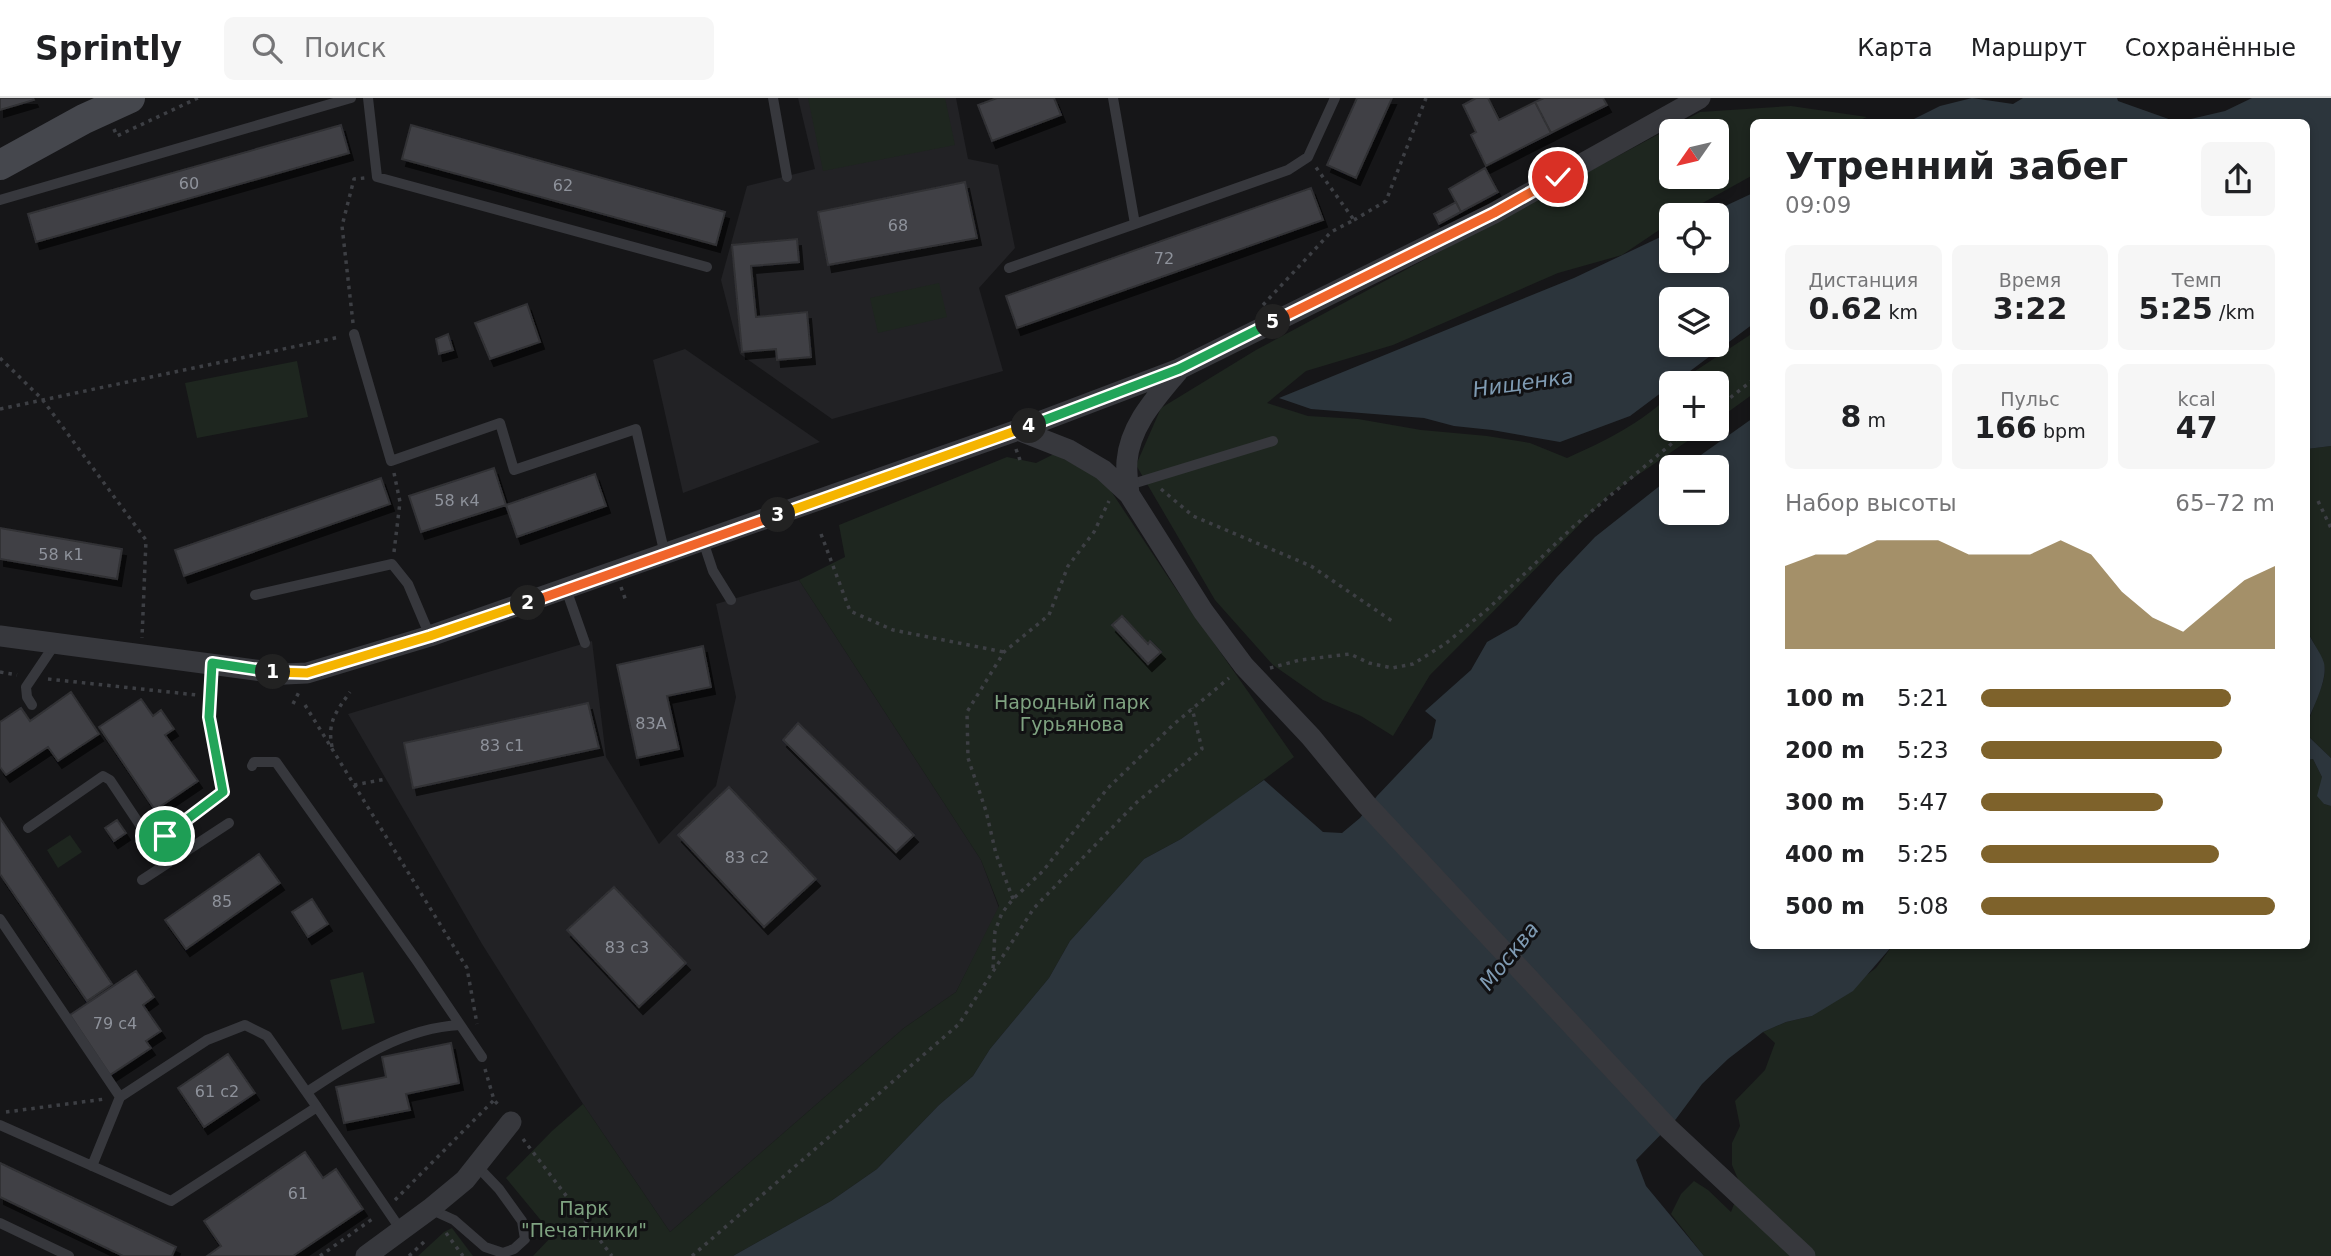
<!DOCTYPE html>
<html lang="ru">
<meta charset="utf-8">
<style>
:root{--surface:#fff;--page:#f6f6f6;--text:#202124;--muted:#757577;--line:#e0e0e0;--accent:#7e622b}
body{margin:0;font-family:"DejaVu Sans",sans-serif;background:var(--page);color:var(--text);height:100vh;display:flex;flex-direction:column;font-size:26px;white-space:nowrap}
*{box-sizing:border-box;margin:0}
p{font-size:23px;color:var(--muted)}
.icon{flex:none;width:38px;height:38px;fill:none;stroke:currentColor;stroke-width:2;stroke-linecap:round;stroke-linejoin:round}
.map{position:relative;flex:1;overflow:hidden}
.side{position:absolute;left:1750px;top:21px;width:560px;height:830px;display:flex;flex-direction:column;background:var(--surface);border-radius:10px;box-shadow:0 4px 10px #0003}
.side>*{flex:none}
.needle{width:46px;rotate:236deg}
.fabs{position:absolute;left:1659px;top:21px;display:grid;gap:14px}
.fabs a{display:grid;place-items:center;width:70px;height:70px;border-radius:10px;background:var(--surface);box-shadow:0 4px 10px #0003;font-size:35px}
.pin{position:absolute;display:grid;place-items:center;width:60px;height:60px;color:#fff;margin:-30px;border:4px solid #fff;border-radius:50%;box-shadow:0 2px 7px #0007}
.km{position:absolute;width:35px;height:35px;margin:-18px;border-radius:50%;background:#222;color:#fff;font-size:19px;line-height:35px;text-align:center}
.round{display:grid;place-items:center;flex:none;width:74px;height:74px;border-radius:10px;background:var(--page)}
.summary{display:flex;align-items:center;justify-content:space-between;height:119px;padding:0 35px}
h1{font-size:38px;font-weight:600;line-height:52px}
.metrics{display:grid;grid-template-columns:repeat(3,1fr);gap:10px;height:119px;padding:7px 35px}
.metrics div{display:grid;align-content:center;border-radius:10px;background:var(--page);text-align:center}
.metrics b{font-size:30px;font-weight:600}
.metrics small{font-size:19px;font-weight:400}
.metrics p{font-size:19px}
.chart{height:196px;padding:14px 35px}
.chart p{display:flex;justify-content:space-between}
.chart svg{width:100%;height:126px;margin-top:7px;fill:var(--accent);opacity:.7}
ul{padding:0 35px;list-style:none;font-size:23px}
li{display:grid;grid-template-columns:112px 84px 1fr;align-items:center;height:52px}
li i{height:18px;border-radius:9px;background:var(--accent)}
header{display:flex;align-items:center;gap:42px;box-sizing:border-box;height:98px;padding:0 35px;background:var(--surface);border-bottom:2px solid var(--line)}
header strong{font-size:33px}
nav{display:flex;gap:38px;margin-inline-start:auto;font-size:24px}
.search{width:490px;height:63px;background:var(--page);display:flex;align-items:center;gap:18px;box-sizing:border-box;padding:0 24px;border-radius:10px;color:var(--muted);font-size:26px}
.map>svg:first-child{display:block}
.built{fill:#222225}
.green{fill:#1e261f;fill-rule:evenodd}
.water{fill:#2c353c;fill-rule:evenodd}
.building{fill:#404145;stroke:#303034;stroke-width:2;filter:url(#shadow)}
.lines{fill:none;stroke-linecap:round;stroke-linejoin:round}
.path{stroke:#3d3f44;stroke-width:3.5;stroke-dasharray:3.5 5;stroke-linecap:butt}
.lane{stroke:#37383d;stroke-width:10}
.street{stroke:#37383d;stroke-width:21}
.secondary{stroke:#45474d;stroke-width:30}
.split-1-casing{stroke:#fff;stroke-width:14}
.split-2-casing{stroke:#fff;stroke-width:14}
.split-3-casing{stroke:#fff;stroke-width:14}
.split-4-casing{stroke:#fff;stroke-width:14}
.split-5-casing{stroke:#fff;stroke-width:14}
.split-6-casing{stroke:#fff;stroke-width:14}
.split-1{stroke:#22a559;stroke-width:9}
.split-2{stroke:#f5b400;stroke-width:9}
.split-3{stroke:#f0652b;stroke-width:9}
.split-4{stroke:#f5b400;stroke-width:9}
.split-5{stroke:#22a559;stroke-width:9}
.split-6{stroke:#f0652b;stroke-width:9}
.labels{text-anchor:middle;stroke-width:6;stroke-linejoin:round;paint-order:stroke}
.number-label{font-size:16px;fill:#8e929b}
.park-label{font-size:19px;fill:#7fa381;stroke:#111113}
.water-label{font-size:21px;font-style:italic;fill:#7f9bb3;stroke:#111113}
</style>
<header>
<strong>Sprintly</strong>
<div class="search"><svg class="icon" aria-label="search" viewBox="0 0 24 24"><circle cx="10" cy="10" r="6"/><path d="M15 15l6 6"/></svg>Поиск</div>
<nav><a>Карта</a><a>Маршрут</a><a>Сохранённые</a></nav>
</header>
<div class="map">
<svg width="2331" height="1158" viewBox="0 0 2331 1158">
<defs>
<filter id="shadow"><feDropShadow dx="4" dy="7" stdDeviation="0" flood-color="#0009"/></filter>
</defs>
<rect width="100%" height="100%" fill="#161618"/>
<path class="built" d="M798 0H956L968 61 998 67 1015 150 979 190 1003 273 832 321 740 256 721 182 747 88 815 71Z
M685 251 820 344 683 395 653 262Z
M799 482 981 762 999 810 956 894 904 930 670 1134 583 1006 482 846 348 616 592 543 606 659 659 746 716 688 736 599 716 506Z"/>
<path class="green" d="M808 0H945L955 47 823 73Z
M1791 8 1867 19 1855 24H1754L1753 77 1681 117H1671V124L1622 157 1558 175 1393 247 1306 273 1267 305 1308 318 1358 321 1421 332 1487 338 1530 345 1567 360C1605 343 1642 325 1671 296V331H1705L1610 396 1430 577 1393 638 1361 618 1323 602 1273 567 1215 502 1136 367 1161 310 1256 252 1700 14ZM1671 33H1717V79H1671Z
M939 185 947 219 878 235 870 200Z
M1753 235V296L1717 322V285H1682L1689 277Z
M297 263 308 319 197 340 185 285Z
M2331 348V660L2307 637C2306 614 2331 584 2323 564 2319 551 2310 542 2307 529V351Z
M1054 356 1103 381 1176 491 1294 659 1222 713 1181 741 1144 761 1070 843 1049 880 990 951 973 978 939 1007 877 1071 831 1103 733 1158H533L553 1137 506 1080 552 1033 583 1006 670 1134 904 930 956 894 999 808 981 762 799 482 845 459 839 427 1007 359 1036 365Z
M2313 661 2322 679 2324 706 2331 708V1158H1704L1671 1116 1681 1096 1694 1083 1708 1092 1731 1114 1741 1088 1732 1067V1045L1740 1028 1735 1003 1765 972 1775 945 1763 934 1786 924 1812 918 1876 870 1893 847H2306V662Z
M70 737 82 754 58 770 47 752Z
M363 874 375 925 342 932 330 882Z
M452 1130 473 1158H418L444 1134Z"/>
<path class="water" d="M1972 0 2013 6 2023 0H2117L2118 3 2177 24H1908L1940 8Z
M2252 0H2331V348L2307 351 2306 24H2178L2225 13Z
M1753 95V226L1630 318 1560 344 1492 332 1454 328 1424 320 1311 311 1279 300 1574 180 1671 134V163H1717V117H1706ZM1717 201V247H1671V201Z
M1753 320 1754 847H1893L1853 893 1812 918 1786 924 1763 934 1728 961 1702 986 1676 1021 1636 1062 1646 1088 1704 1158H733L831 1103 877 1071 939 1007 973 978 990 951 1049 880 1070 843 1144 761 1181 741 1264 682 1323 734 1342 735 1360 720 1377 698 1432 640 1436 622 1425 613 1471 572 1487 544 1517 527 1557 479 1595 439 1671 379V415H1717V369H1684Z
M2306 529C2310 542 2321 554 2324 565 2328 582 2313 609 2307 625Z
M2307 637 2331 660V708L2324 706 2317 698 2322 679 2313 661 2307 662Z"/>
<path class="building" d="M0 0H33L34 2 0 12Z
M997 0H1054L1061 17 992 43 978 7Z
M1357 0H1392L1356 80 1327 67Z
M1476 0H1488L1499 22 1535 4 1551 35 1486 68 1471 37 1476 34 1463 7Z
M1544 0H1603L1607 7 1551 35 1535 4Z
M341 27 349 55 36 144 28 116Z
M411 27 725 114 716 147 402 61Z
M1485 70 1498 94 1461 114 1449 91Z
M965 84 977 140 828 167 818 114Z
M1311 90 1323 122 1017 230 1006 198Z
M1456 104 1461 114 1439 126 1434 116Z
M797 141 799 164 751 168 756 219 807 214 811 259 777 262 776 251 742 254 732 147Z
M527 206 540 244 490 261 475 225Z
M448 236 453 252 439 256 436 241Z
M494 370 506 407 421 434 409 398Z
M595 376 606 408 517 439 506 407Z
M381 380 390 406 184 478 175 452Z
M0 430 122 451 117 481 0 461Z
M1122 518 1148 546 1150 543 1161 554 1148 566 1112 527Z
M703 548 711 589 667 598 679 651 637 660 617 567Z
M71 594 99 636 58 663 48 649 6 677 0 669V624L21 610 30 623Z
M141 601 153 618 161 612 174 631 165 637 198 683 155 712 99 629Z
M588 605 599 650 413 690 404 645Z
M798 625 914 737 896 754 783 642Z
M729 689 816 781 764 829 678 737Z
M0 720 112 886 87 903 0 776Z
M117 722 126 735 114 743 105 730Z
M259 756 280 785 186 851 165 822Z
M614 789 686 865 639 909 567 832Z
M312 801 328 826 308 839 292 814Z
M136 873 154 899 143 907 161 933 146 943 151 950 110 977 70 917Z
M451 945 459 985 406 996 410 1012 344 1025 336 989 386 979 382 959Z
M228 956 255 995 204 1029 178 990Z
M305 1054 323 1080 336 1071 363 1111 293 1158H207L221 1148 204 1123Z
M0 1065 176 1149 172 1158H123L0 1099Z"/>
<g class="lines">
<path class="path" d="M114 31 117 38 198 0
M1354 122 1386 103 1426 0
M1263 207 1331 134 1354 122 1315 68
M353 225 342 128 354 81 365 80
M0 260 42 301 146 442 142 540
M1717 310 1754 281
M0 311 340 239
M1016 351 1020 362
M394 375 400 404 394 454
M1161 391 1193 418 1311 468 1392 523
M2318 403 2331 430
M821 436 850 513 893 532 1004 554
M621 489 626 503
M1270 570 1300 562 1350 556 1369 565 1392 570 1413 566 1445 546 1489 510 1574 428 1689 331
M0 574 17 577
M48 581 197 597
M293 606 300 592
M305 607 467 870 477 926
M332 649C327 624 336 614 350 594
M354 687 386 681
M1013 801 996 756 986 713 968 660 967 614 1004 554 1049 517 1068 468 1094 434 1109 403
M993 870 995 833 1002 815 1013 801 1043 773 1107 691 1174 626 1229 580
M485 971 494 1002 500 1009
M6 1014 105 1001
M523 1041 612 1158
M395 1102 494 1002
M446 1135 463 1158
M320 1158 375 1119
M409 1158 425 1143
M692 1158 959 926 1034 810 1137 704 1202 651 1192 610"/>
<path class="lane" d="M368 0 377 79 707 169
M773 0 787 79
M1113 0 1135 126 1288 72 1308 59 1335 0
M0 102 351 0
M1009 170 1135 126
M354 236 391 363 500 325 514 372 636 331 665 457
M1129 387 1273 343
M703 443 713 473 731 502
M566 491 585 545
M255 497 392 466 408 486 430 538
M32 607 27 599 26 589 55 546
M252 668 254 664H276L417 863 482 959
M28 730 103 678 110 682 146 736 165 738 223 694 209 619 212 565
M142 782 229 725
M0 821 120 999 207 942 245 927 267 938 317 1009
M307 994C354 963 402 930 460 927
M0 1027 171 1103 317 1009 401 1132
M92 1068 120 999
M430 1111 454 1122 485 1149 503 1155 514 1151 525 1141 522 1123 499 1091 477 1068
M0 1125 69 1158"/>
<path class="street" d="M1018 332 1069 352 1103 372 1129 396 1203 513 1244 568 1311 639 1366 706 1669 1031 1805 1158
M1129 396C1128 386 1126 374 1127 363 1130 327 1156 300 1178 273
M0 538 285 576 307 575 430 538 1018 332 1179 271 1494 115 1700 0
M366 1158 430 1111 465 1082 511 1024"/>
<path class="secondary" d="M0 67 84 21 130 0"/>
</g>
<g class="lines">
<defs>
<path id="split-1" d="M165 738 223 694 209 619 212 565 273 574"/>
<path id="split-2" d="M273 574 307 575 430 538 528 505"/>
<path id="split-3" d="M528 505 778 417"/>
<path id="split-4" d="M778 417 1029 328"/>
<path id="split-5" d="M1029 328 1179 271 1273 224"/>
<path id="split-6" d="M1273 224 1494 115 1558 79"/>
</defs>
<use href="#split-1" class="split-1-casing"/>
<use href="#split-2" class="split-2-casing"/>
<use href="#split-3" class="split-3-casing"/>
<use href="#split-4" class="split-4-casing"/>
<use href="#split-5" class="split-5-casing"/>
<use href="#split-6" class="split-6-casing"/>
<use href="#split-1" class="split-1"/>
<use href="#split-2" class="split-2"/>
<use href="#split-3" class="split-3"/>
<use href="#split-4" class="split-4"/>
<use href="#split-5" class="split-5"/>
<use href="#split-6" class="split-6"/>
</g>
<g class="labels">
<g class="number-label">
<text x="189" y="91">60</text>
<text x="563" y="93">62</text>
<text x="898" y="133">68</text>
<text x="1164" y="166">72</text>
<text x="457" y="408">58 к4</text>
<text x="61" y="462">58 к1</text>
<text x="651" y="631">83А</text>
<text x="502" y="653">83 с1</text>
<text x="747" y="765">83 с2</text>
<text x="222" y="809">85</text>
<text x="627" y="855">83 с3</text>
<text x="115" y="931">79 с4</text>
<text x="217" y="999">61 с2</text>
<text x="298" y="1101">61</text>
</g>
<g class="park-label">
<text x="1072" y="611">Народный парк<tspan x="1072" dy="22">Гурьянова</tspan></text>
<text x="584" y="1117">Парк<tspan x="584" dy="22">"Печатники"</tspan></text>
</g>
<g class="water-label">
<text transform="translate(1523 285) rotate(-8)" y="7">Нищенка</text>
<text transform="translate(1509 858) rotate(-51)" y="7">Москва</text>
</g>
</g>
</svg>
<div class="fabs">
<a><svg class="needle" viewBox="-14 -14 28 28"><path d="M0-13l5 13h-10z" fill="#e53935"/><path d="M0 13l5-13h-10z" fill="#757577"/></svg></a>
<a><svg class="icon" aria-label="locate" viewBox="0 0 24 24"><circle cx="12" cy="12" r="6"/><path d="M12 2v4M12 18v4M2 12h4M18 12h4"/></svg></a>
<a><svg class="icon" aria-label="layers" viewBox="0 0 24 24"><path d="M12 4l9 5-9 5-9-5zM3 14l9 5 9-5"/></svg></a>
<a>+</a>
<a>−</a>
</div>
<div class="pin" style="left:165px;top:738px;background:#1e9e55"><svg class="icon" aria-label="arrive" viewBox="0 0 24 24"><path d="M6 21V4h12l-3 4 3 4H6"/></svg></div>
<div class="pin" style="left:1558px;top:79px;background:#d93025"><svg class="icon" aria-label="check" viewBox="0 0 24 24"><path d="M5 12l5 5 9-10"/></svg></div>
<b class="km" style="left:273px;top:574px">1</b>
<b class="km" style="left:528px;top:505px">2</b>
<b class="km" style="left:778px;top:417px">3</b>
<b class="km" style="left:1029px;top:328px">4</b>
<b class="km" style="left:1273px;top:224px">5</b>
<section class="side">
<div class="summary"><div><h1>Утренний забег</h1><p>09:09</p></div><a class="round"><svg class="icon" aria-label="share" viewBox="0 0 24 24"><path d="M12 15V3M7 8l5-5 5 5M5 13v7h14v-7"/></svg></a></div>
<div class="metrics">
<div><p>Дистанция</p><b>0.62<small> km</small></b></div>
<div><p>Время</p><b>3:22</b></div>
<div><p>Темп</p><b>5:25<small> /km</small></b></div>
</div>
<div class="metrics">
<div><b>8<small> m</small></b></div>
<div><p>Пульс</p><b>166<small> bpm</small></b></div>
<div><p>kcal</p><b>47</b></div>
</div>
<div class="chart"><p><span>Набор высоты</span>65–72 m</p>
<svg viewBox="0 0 160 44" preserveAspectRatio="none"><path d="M0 44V15L10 11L20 11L30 6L40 6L50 6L60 11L70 11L80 11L90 6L100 11L110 24L120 33L130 38L140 29L150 20L160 15V44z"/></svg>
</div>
<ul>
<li><b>100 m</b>5:21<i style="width:85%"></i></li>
<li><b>200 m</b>5:23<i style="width:82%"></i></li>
<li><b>300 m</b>5:47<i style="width:62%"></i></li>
<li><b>400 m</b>5:25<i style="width:81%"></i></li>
<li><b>500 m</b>5:08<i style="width:100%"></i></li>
</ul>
</section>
</div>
